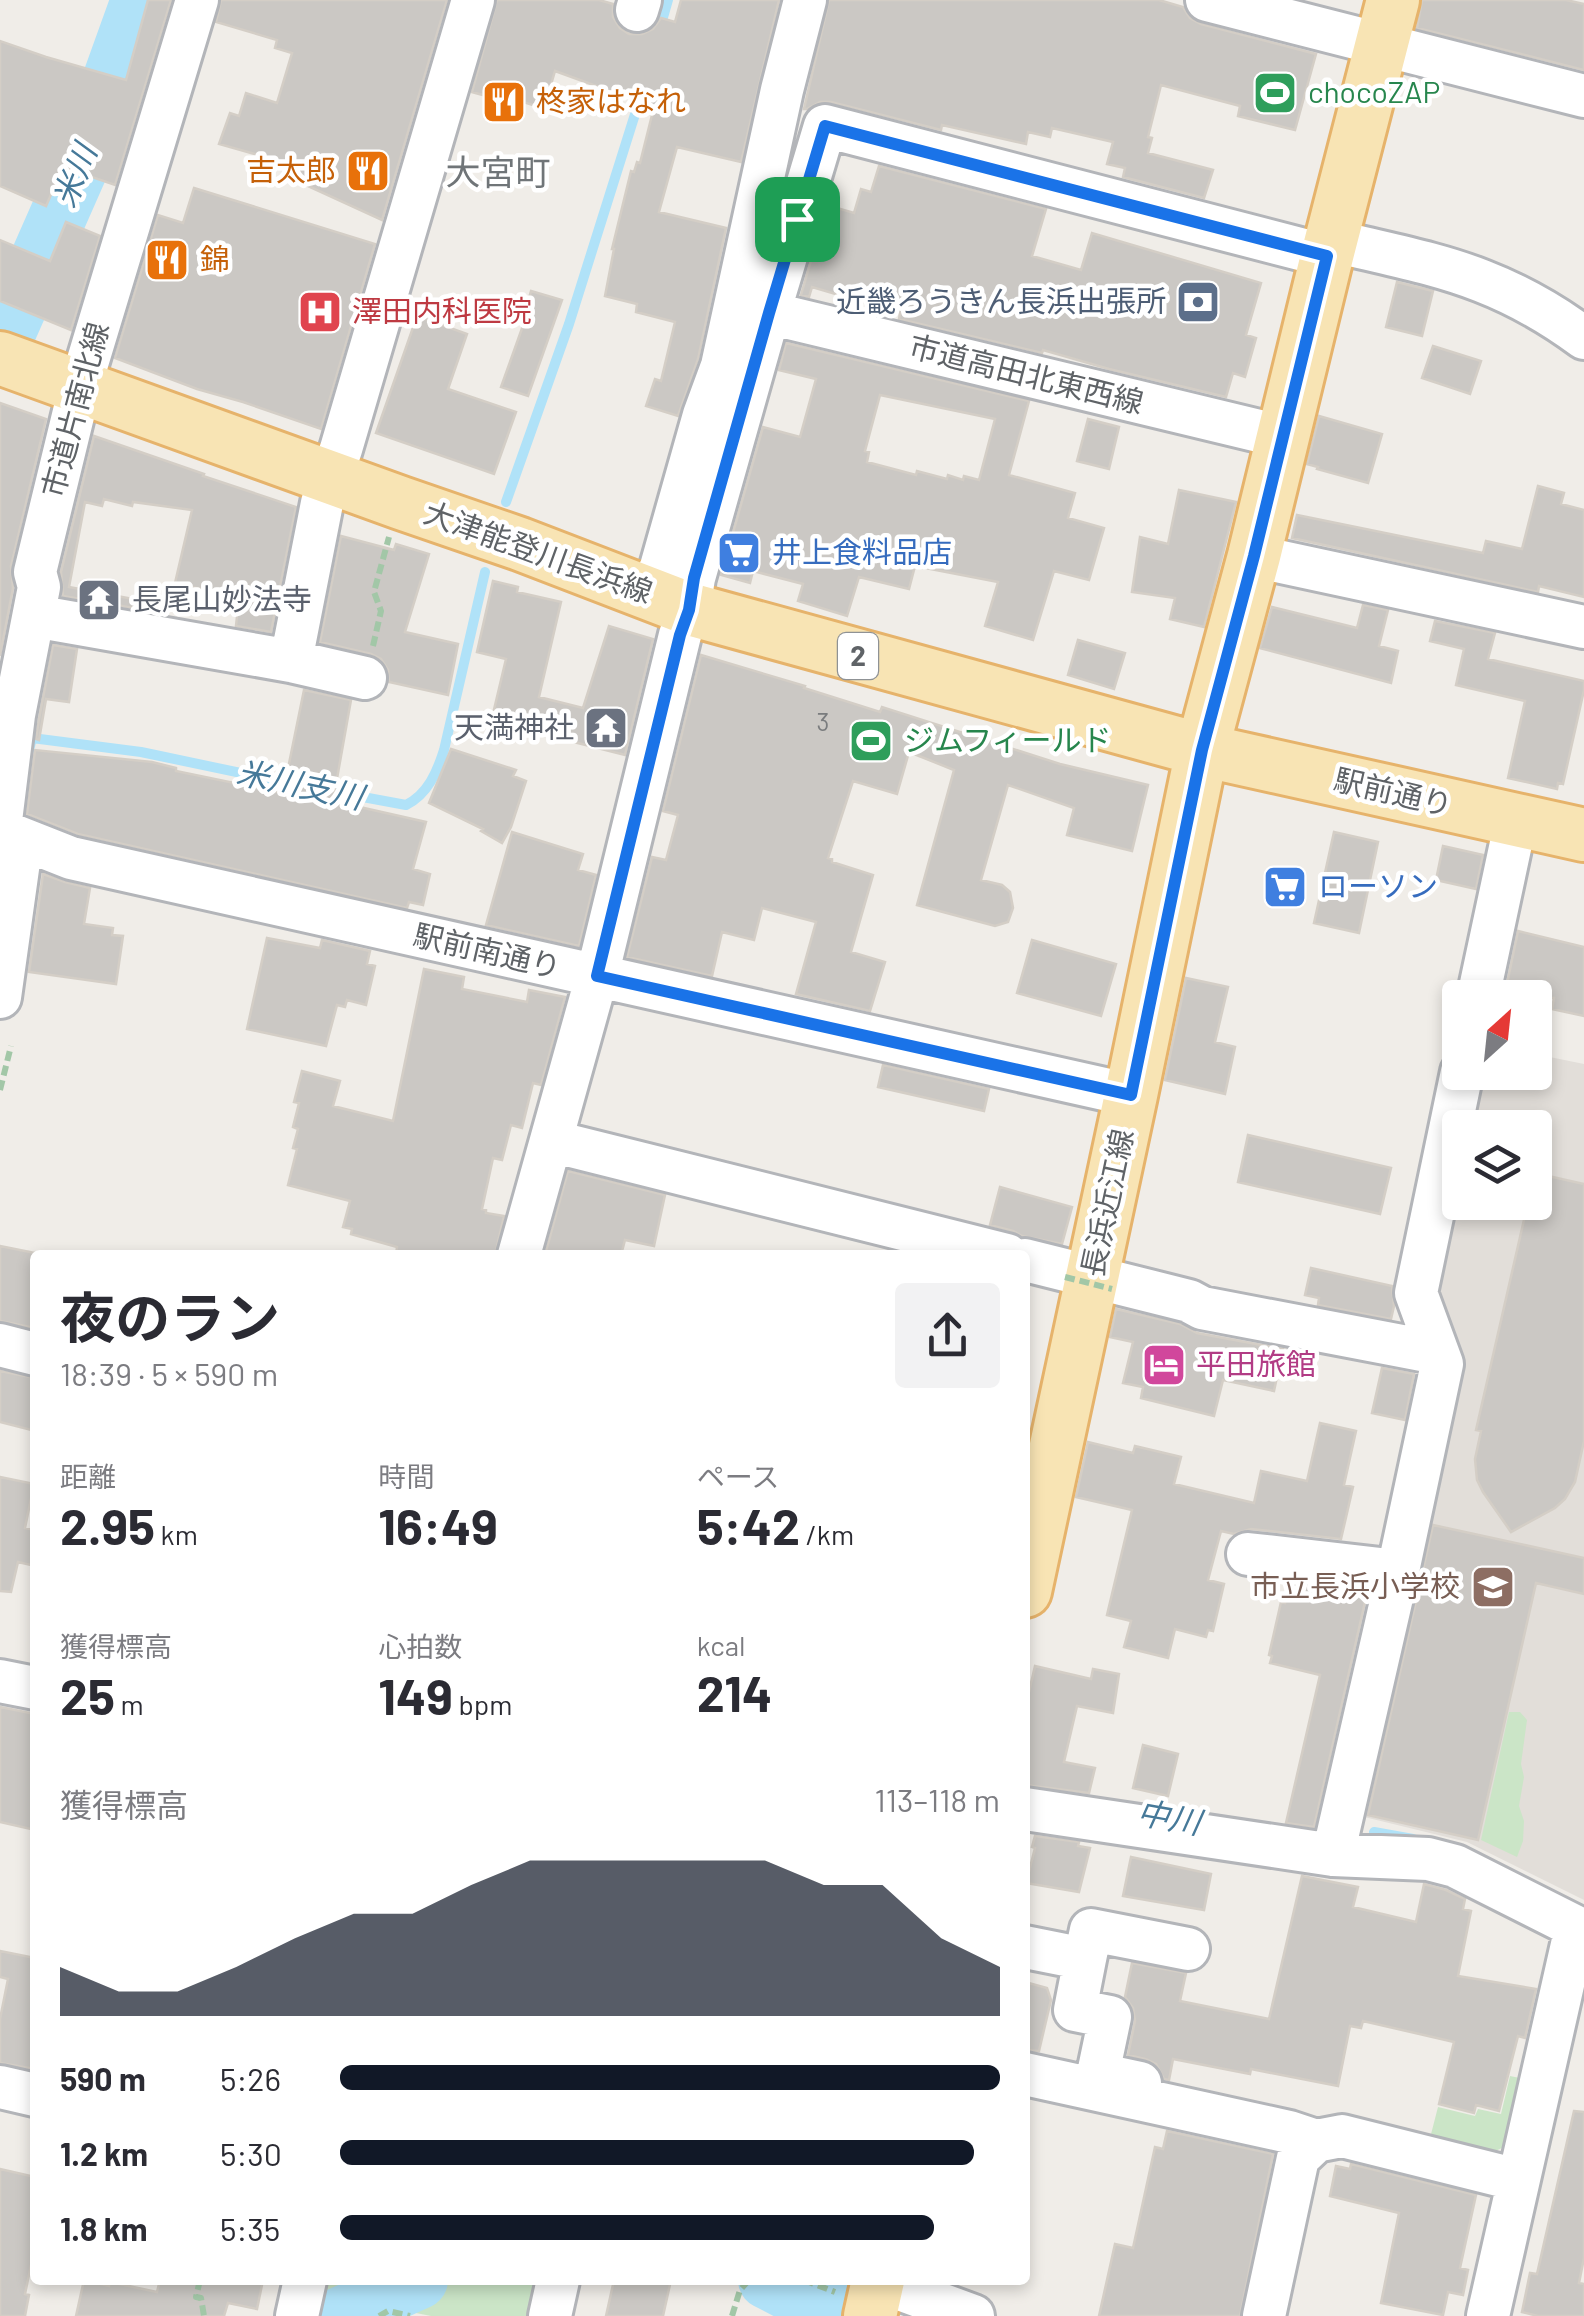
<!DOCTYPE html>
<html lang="ja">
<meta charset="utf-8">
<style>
:root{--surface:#fff;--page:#f2f2f3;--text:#2b2b33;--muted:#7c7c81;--accent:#111827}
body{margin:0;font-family:Barlow,"Noto Sans JP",sans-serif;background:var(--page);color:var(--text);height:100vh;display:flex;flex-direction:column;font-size:38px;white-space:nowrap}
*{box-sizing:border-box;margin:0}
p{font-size:32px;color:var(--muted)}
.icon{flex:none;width:55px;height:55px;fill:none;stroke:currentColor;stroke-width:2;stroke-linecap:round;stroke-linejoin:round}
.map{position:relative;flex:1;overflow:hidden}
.side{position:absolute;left:30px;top:1250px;width:1000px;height:1035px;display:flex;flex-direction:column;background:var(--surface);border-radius:10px;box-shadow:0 5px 15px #0003}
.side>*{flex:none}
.needle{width:65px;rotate:27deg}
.tools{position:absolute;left:1442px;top:980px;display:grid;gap:20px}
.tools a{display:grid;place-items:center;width:110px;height:110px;border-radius:10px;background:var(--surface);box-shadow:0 5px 15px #0003;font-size:50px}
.pin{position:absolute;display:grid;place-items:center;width:85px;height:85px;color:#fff;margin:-42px;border-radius:20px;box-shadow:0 5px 15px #0006}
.round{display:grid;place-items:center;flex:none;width:105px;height:105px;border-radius:10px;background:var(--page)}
.head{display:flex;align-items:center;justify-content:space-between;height:170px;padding:0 30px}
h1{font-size:55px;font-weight:700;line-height:75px}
.stats{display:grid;grid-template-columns:repeat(3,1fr);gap:15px;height:170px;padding:10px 30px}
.stats div{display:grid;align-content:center}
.stats b{font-size:50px;font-weight:700}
.stats small{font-size:28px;font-weight:400}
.stats p{font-size:28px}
.chart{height:280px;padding:20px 30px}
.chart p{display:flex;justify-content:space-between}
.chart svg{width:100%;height:180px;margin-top:10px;fill:var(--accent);opacity:.7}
ul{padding:0 30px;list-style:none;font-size:32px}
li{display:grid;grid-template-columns:160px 120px 1fr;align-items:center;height:75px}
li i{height:25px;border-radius:12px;background:var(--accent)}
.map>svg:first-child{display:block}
.education{fill:#e2ded9}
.green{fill:#cbe5c7}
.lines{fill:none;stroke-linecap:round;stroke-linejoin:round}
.stream{stroke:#b0e2f8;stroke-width:10}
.river{stroke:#b0e2f8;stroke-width:58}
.building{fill:#cbc8c4;stroke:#d4cec6;stroke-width:2.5;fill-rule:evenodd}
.minor-casing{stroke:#b3b5b9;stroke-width:48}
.major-casing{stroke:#e6b36b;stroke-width:58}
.path{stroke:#a2c7a7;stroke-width:6;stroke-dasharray:10 5;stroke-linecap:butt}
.minor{stroke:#fff;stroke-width:42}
.major{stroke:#f8e4b4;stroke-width:52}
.path-bridge{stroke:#a2c7a7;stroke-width:6;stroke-dasharray:10 5;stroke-linecap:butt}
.route-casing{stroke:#fff;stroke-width:20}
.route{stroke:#1a73e8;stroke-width:12}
.labels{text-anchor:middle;stroke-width:9;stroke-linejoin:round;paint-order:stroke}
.number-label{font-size:25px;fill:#7a7c7e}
.shield{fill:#fff;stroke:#8f9295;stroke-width:2.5}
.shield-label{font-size:28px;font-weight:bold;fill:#5f6367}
.leisure-label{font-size:30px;fill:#27864d;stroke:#fff;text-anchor:start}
.food-label{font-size:30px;fill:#c56008;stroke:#fff;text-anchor:start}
.service-label{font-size:30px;fill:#4e5e75;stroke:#fff;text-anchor:end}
.health-label{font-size:30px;fill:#be3a42;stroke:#fff;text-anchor:start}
.street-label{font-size:30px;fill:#5f6367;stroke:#fff}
.shop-label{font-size:30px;fill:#366cbe;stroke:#fff;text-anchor:start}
.worship-label{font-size:30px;fill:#5b616d;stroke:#fff;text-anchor:start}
.hotel-label{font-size:30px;fill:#b23c85;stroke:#fff;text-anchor:start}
.education-label{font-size:30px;fill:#785e54;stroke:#fff;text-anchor:end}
.water-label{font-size:32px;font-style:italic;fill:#467999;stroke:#fff}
.quarter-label{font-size:35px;fill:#707578;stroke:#fff}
</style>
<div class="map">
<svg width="1584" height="2316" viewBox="0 0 1584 2316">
<rect width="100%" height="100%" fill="#f0ede8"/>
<path class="education" d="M1535 1054 1584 1064V1900L1467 1842 1352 1814 1453 1360 1427 1290 1460 1136V1202H1535V1128L1462 1127 1474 1073 1535 1072Z"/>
<path class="green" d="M1509 1712H1520L1527 1720 1521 1764 1524 1777 1519 1806 1524 1821 1523 1841 1517 1857 1481 1840Z
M1510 2076 1525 2079 1512 2140 1504 2147 1487 2155 1429 2142 1438 2107 1475 2116 1478 2109 1501 2114Z
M319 2280H396L320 2316H311Z
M442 2280H545L536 2316H431L386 2307Z"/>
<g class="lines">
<path class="stream" d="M660 28 668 0
M506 502 569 324 642 92
M29 750 32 738 141 752 298 785
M325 790 406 805C428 794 437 772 444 750L485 572
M1374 1832 1413 1839"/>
<path class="river" d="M0 348 81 164 140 0
M767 2280 796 2295 851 2311
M340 2316 419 2280"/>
</g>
<path class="building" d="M148 0H171L115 185 63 167 46 206 0 186V41L46 57 126 80Z
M221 0H447L382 220 297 181 301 167 219 144 230 113 239 116 246 93 277 103 292 53 275 48 277 40 216 22Z
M497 0H599L613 4V17L620 28 629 34H642L653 29 661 18 675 22 681 0H779L741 162 677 147 659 212 726 228 698 359 678 416 646 406 655 379 661 381 675 322 636 312 637 304 605 296 614 249H612L631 171 634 172 637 162 640 163 654 107 555 71 545 105 540 104 539 107 517 100 516 104 472 92Z
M829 0H1159L1183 7 1190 18 1201 24 1316 54 1295 130 1238 116 1240 106 1161 85 1148 137 1152 138 1148 153 1213 170 1204 198 1123 177 1125 168 1107 164 1113 142 1052 128 1050 137 1028 132 1026 144 942 125 941 130 831 102H820L807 109H804Z
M1422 0H1566L1584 4V70L1417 28Z
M879 166 1046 209 1032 256 1081 270 1092 233 1261 283 1246 335 1256 338 1245 377 1233 373 1226 397 1109 369 1043 350 1042 353 899 319 900 313 812 287 809 297 801 295 827 205 854 213 861 189 871 192Z
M194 188 375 244 321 429 243 402 197 389 115 358 158 215 183 223Z
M66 222 100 236 71 330 0 301V240L50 261Z
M1397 282 1433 291 1422 336 1386 327Z
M531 291 562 300 528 396 501 387 525 320 523 319Z
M417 316 467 334 448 389 516 412 494 474 376 433Z
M786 343 1029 401 1009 475 1075 493 1068 518 1104 528 1089 580 1054 571 1033 640 985 626 998 582 915 566 909 589 859 577 847 616 798 601 803 584 753 571 750 583 721 575 763 427 800 437 816 379 779 370ZM880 395 995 419 979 480 964 476 963 480 948 475 947 479 917 471 916 475 867 462 869 452 865 451Z
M1433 346 1481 361 1470 394 1422 378Z
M0 403 46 419 11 566 13 588 0 656Z
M1319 416 1382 434 1368 483 1317 469 1318 467 1307 464Z
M1088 419 1119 427 1109 469 1077 461Z
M94 436 204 474 203 476 296 507 271 632 236 626 239 598 175 583 192 510 133 502 132 506 104 499 102 506 85 502 69 587 165 605 163 613 63 596 61 572Z
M1538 486 1564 493 1561 504 1584 510V597L1539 586 1538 592 1292 538 1297 515 1483 553 1486 541 1522 549Z
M1179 490 1236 502 1204 627 1170 619 1175 598 1132 592 1140 537 1168 544Z
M341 536 394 550 396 544 429 554 405 632 458 644 448 695 389 682 388 670 381 659 371 654 320 642Z
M493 581 518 587 517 592 561 602 539 697 583 708 609 626 653 639 625 755 570 741 572 735 492 718 506 659 477 652Z
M1363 605 1388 610 1379 646 1398 651 1391 683 1260 648 1272 607 1357 628Z
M1435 621 1495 633 1488 659 1584 681V690L1563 784 1558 783 1557 789 1508 778 1525 701 1456 685 1464 649 1430 641Z
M1078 640 1125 653 1114 689 1068 675Z
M53 645 77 649 69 702 46 699 39 740 36 739 39 719Z
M701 655 805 686 804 688 880 712 882 707 1060 764 1148 785 1132 851 1067 835 1074 808 1008 785 981 880 1002 885 1010 892 1013 908 1008 922 995 926 917 905 954 770 909 752 897 794 853 781 828 858 832 859V862L873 875 851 952 885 962 870 1011 796 994 816 922 762 908 754 940 722 932 712 976 627 957 652 857 666 860 678 815 663 811Z
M304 690 351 700 333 801 426 822 413 869 430 874 423 905 409 902 407 908 78 834 27 814 35 750 152 762 176 768V771L283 793Z
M451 749 516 770 513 776 526 781 511 827 502 843 481 831 483 829 429 803Z
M512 832 583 854 578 870 596 875 579 946 486 925Z
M1334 832 1378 842 1359 933 1314 923Z
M1443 846 1483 855 1476 889 1436 880Z
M43 874 65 882 90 888 84 924 113 928 112 935 123 936 116 984 29 972Z
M1518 931 1584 947V1016L1552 1009 1554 998H1504Z
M267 938 320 948 322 940 370 951 367 964 375 966 366 1005 347 1000 345 1007 337 1005 326 1046 247 1029Z
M1032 940 1116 964 1101 1016 1017 993Z
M424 969 464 977 462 989 527 1002 529 990 565 997 541 1085 533 1083 522 1128 511 1125 502 1160 493 1158 482 1209 486 1210V1213L504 1216 495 1255H396L397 1247 351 1234 352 1229 343 1227 350 1201 288 1185 297 1149 293 1148 298 1129 293 1127 299 1103 294 1102 302 1071 340 1081 333 1106 393 1121Z
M1186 978 1228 987 1215 1042 1235 1047 1225 1094 1165 1080Z
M883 1065 989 1089 984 1111 878 1087Z
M1248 1135 1391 1168 1380 1214 1238 1182Z
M568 1171 665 1195 654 1246 625 1240 621 1255H545Z
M1535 1173 1584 1184V1441L1575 1482 1565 1499 1555 1508 1511 1532 1483 1492 1477 1480 1475 1459 1481 1431 1476 1430 1528 1202H1535Z
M1000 1187 1072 1207 1062 1244 1022 1236 1013 1231 990 1225Z
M0 1246 35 1253V1328L0 1321Z
M1311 1268 1392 1286 1394 1306 1391 1319 1318 1305 1319 1298 1305 1295Z
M1116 1309 1180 1324 1197 1333 1283 1349 1274 1391 1223 1380 1214 1416 1141 1398 1143 1387 1123 1383 1133 1342 1110 1337Z
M1382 1368 1414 1374 1405 1420 1372 1413Z
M0 1371 35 1378V1431L0 1422Z
M1320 1423 1356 1431 1344 1485 1353 1487 1341 1539 1251 1529 1234 1534 1221 1531 1208 1580 1224 1584 1213 1631 1208 1630 1206 1637 1175 1629 1168 1658 1124 1647 1131 1621 1107 1615 1132 1510 1076 1497 1088 1442 1133 1453 1135 1446 1181 1457 1174 1484 1254 1503 1261 1471 1307 1481Z
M0 1477 34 1484 25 1528 35 1530V1566L18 1562 11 1592 0 1591Z
M1433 1525 1584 1558V1594L1536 1583 1478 1840 1368 1815Z
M1290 1584 1367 1593 1314 1827 1286 1823 1320 1675 1270 1663 1272 1656 1269 1655 1281 1602 1285 1603Z
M1035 1666 1091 1679 1093 1669 1119 1674 1113 1713 1077 1706 1064 1762 1095 1768 1089 1793 1025 1785V1709Z
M0 1707 35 1714V1830L0 1822Z
M1143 1745 1178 1754 1168 1796 1133 1788Z
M1035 1836 1079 1842 1078 1846 1090 1848 1079 1892 1026 1883 1035 1848 1032 1847Z
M1131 1857 1211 1874 1204 1910 1123 1896Z
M1302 1876 1358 1887 1353 1907 1416 1922 1424 1884 1446 1890 1465 1899 1463 1909 1471 1911 1458 1976 1536 1989 1525 2038 1518 2036 1499 2111 1476 2105 1474 2113 1439 2104 1454 2042 1363 2021 1361 2028 1350 2026 1338 2086 1251 2069 1250 2074 1173 2059 1169 2080 1164 2079 1156 2064 1145 2059 1128 2055 1135 2021 1133 2008 1125 1997 1132 1963 1186 1973 1180 2001 1269 2019Z
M0 1951 35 1958V2069L0 2063V2019L8 1979 0 1977Z
M1025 1982 1047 1988 1051 2000 1039 2051 1025 2050Z
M1574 2111 1584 2112V2258L1579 2283 1584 2284V2316H1538L1522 2312 1530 2273 1537 2274Z
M1167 2131 1273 2154 1240 2316H1099L1115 2244 1133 2248 1155 2147 1163 2149Z
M1351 2164 1476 2195 1460 2268 1468 2270 1463 2295 1448 2292 1443 2315 1381 2303 1399 2213 1330 2196 1336 2166 1350 2169Z
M0 2169 35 2177V2246L25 2294 29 2295 25 2316H0Z
M84 2280 109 2286 110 2282 157 2292 160 2280H263L257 2309 228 2303 224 2316H76Z
M614 2280H671L663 2316H606Z"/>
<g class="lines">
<defs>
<path id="minor" d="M1207 0 1584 96
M637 10 640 0
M1331 240C1381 253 1434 262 1482 281 1518 295 1553 315 1584 338
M769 313 1284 437
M1254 556 1584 627
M649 594 661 567 704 415 722 366 782 90 805 0
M34 616 291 661 322 503 341 449 473 0
M291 661 365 678
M0 829 14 715 39 587 35 572 80 387 197 0
M0 830 71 858 1131 1095
M0 997 22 840
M1478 998 1516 820
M551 1141 1007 1255
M519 1255 597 976 680 635 689 609 694 578 769 313 825 126 1327 256
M1025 1260 1189 1301 1202 1308 1438 1353 1416 1293 1462 1072
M0 1345 35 1354
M1248 1554 1398 1571
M0 1681 35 1688
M1025 1809 1333 1855 1428 1859 1455 1866 1584 1931
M1333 1855 1398 1571 1442 1364 1438 1353
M1025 1947 1085 1959 1091 1930 1188 1949
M1085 1959 1075 2010 1110 2017 1098 2074 1140 2083
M1025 2074 1289 2132 1316 2141
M0 2087 35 2095
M878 2281 973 2316
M297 2316 305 2280
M550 2316 558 2280
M1264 2316 1298 2158 1316 2141 1342 2136 1518 2180
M1488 2316 1576 1927"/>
<path id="major" d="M0 358 401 503 520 544 689 609 1202 750 1584 835
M1025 1591 1131 1095 1202 750 1254 556 1327 256 1393 0
M870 2316 878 2280"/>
</defs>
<use href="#minor" class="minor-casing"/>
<use href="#major" class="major-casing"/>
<path class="path" d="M373 646 381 611 374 592 389 537
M0 1090 11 1046
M200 2280 196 2297 201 2298 204 2316
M804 2280 835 2292
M379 2316 388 2311 410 2316
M732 2316 740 2290 749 2280"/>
<use href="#minor" class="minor"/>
<use href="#major" class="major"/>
<path class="path-bridge" d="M1065 1277 1112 1289"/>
</g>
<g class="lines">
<defs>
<path id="route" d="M825 126 1327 256 1254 556 1202 750 1131 1095 597 976 680 635 689 610 694 578 769 313Z"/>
</defs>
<use href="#route" class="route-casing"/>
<use href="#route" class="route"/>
</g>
<defs>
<symbol id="stadium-square" viewBox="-11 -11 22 22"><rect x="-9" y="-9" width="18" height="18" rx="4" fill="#2e9e5b" stroke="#fff"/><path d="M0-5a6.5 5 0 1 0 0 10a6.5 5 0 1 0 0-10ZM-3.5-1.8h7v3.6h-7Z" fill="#fff"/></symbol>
<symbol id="restaurant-square" viewBox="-11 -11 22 22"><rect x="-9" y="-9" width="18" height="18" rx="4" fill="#e8710a" stroke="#fff"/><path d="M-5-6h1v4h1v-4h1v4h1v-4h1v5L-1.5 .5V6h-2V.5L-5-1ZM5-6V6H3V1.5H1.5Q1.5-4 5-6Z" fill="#fff"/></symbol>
<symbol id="bank-square" viewBox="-11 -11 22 22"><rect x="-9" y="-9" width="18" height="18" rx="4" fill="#5c6f8a" stroke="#fff"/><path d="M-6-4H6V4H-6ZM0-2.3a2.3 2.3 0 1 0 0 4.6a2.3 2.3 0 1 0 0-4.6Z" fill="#fff"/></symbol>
<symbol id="hospital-square" viewBox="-11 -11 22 22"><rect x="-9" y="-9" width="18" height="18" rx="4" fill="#e0444e" stroke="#fff"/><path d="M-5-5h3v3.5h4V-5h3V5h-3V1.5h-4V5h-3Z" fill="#fff"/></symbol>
<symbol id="supermarket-square" viewBox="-11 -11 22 22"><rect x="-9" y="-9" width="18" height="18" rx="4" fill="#3f7fe0" stroke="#fff"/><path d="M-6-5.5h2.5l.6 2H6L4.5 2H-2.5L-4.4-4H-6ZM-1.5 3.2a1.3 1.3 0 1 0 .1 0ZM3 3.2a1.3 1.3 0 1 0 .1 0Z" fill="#fff"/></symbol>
<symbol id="temple-square" viewBox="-11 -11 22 22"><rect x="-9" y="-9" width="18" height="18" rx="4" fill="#6b7280" stroke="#fff"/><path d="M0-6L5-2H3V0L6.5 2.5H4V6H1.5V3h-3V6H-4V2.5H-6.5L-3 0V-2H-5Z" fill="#fff"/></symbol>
<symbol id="hotel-square" viewBox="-11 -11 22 22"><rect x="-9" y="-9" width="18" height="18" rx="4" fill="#d1479c" stroke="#fff"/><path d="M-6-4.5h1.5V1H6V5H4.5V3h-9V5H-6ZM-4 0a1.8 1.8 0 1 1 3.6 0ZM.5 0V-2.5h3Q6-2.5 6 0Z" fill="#fff"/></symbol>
<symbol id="school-square" viewBox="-11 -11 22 22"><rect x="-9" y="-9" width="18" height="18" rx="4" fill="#8d6e63" stroke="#fff"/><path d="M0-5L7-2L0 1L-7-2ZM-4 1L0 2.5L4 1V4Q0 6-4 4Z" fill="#fff"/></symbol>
</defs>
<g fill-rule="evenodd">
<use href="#stadium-square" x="1250" y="68" width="50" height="50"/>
<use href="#restaurant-square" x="479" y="77" width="50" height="50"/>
<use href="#restaurant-square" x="343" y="146" width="50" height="50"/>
<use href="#restaurant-square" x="142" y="235" width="50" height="50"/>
<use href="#bank-square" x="1173" y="277" width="50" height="50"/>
<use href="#hospital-square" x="295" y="287" width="50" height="50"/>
<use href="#supermarket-square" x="714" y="528" width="50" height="50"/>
<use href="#temple-square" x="74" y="575" width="50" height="50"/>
<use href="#temple-square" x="581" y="703" width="50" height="50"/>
<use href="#stadium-square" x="846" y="716" width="50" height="50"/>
<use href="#supermarket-square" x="1260" y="862" width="50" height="50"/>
<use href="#hotel-square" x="1139" y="1340" width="50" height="50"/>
<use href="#school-square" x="1468" y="1562" width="50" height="50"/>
</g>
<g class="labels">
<g class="number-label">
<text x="823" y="731">3</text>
</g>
<rect class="shield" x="838" y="633" width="40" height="46" rx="8"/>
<g class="shield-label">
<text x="858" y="666">2</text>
</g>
<g class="leisure-label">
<text x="1308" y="103">chocoZAP</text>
<text x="904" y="751">ジムフィールド</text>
</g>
<g class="food-label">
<text x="536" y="112">柊家はなれ</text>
<text x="336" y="181" text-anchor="end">吉太郎</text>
<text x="200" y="270">錦</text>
</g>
<g class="service-label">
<text x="1166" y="312">近畿ろうきん長浜出張所</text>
</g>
<g class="health-label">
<text x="352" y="322">澤田内科医院</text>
</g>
<g class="street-label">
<text transform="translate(1026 375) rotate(14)" y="10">市道高田北東西線</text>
<text transform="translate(76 410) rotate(-75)" y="10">市道片南北線</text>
<text transform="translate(538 553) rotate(20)" y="10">大津能登川長浜線</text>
<text transform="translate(1393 793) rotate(13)" y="10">駅前通り</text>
<text transform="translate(487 952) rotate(13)" y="10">駅前南通り</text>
<text transform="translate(1108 1203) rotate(-78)" y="10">長浜近江線</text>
</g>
<g class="shop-label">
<text x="772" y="563">井上食料品店</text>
<text x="1318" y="897">ローソン</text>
</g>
<g class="worship-label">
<text x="132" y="610">長尾山妙法寺</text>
<text x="574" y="738" text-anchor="end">天満神社</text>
</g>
<g class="hotel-label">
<text x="1196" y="1375">平田旅館</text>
</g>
<g class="education-label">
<text x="1460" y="1597">市立長浜小学校</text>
</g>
<g class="water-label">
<text transform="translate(75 176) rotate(-68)" y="11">米川</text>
<text transform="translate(300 785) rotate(12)" y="11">米川支川</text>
<text transform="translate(1169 1818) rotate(10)" y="11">中川</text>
</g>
<g class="quarter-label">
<text x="498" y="185">大宮町</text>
</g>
</g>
</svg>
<div class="tools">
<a><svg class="needle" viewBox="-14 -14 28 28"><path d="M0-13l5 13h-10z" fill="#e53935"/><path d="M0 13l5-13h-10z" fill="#7c7c81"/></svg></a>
<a><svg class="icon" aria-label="layers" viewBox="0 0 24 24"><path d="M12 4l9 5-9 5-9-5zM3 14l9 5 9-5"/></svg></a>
</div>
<div class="pin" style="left:797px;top:219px;background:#1e9e55"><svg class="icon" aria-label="arrive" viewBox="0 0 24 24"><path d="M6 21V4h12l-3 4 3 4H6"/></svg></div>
<section class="side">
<div class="head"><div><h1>夜のラン</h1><p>18:39 · 5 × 590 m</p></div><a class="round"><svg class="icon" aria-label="share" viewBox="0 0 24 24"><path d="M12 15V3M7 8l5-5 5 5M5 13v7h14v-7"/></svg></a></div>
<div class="stats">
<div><p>距離</p><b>2.95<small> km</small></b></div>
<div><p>時間</p><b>16:49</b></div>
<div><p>ペース</p><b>5:42<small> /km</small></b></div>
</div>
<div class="stats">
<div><p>獲得標高</p><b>25<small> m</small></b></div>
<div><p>心拍数</p><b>149<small> bpm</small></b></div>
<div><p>kcal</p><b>214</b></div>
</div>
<div class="chart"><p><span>獲得標高</span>113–118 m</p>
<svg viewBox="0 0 160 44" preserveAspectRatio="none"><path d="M0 44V32L10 38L20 38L30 32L40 25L50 19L60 19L70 12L80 6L90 6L100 6L110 6L120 6L130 12L140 12L150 25L160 32V44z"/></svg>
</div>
<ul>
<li><b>590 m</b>5:26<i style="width:100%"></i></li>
<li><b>1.2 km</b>5:30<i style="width:96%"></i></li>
<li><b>1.8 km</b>5:35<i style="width:90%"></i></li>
</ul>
</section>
</div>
